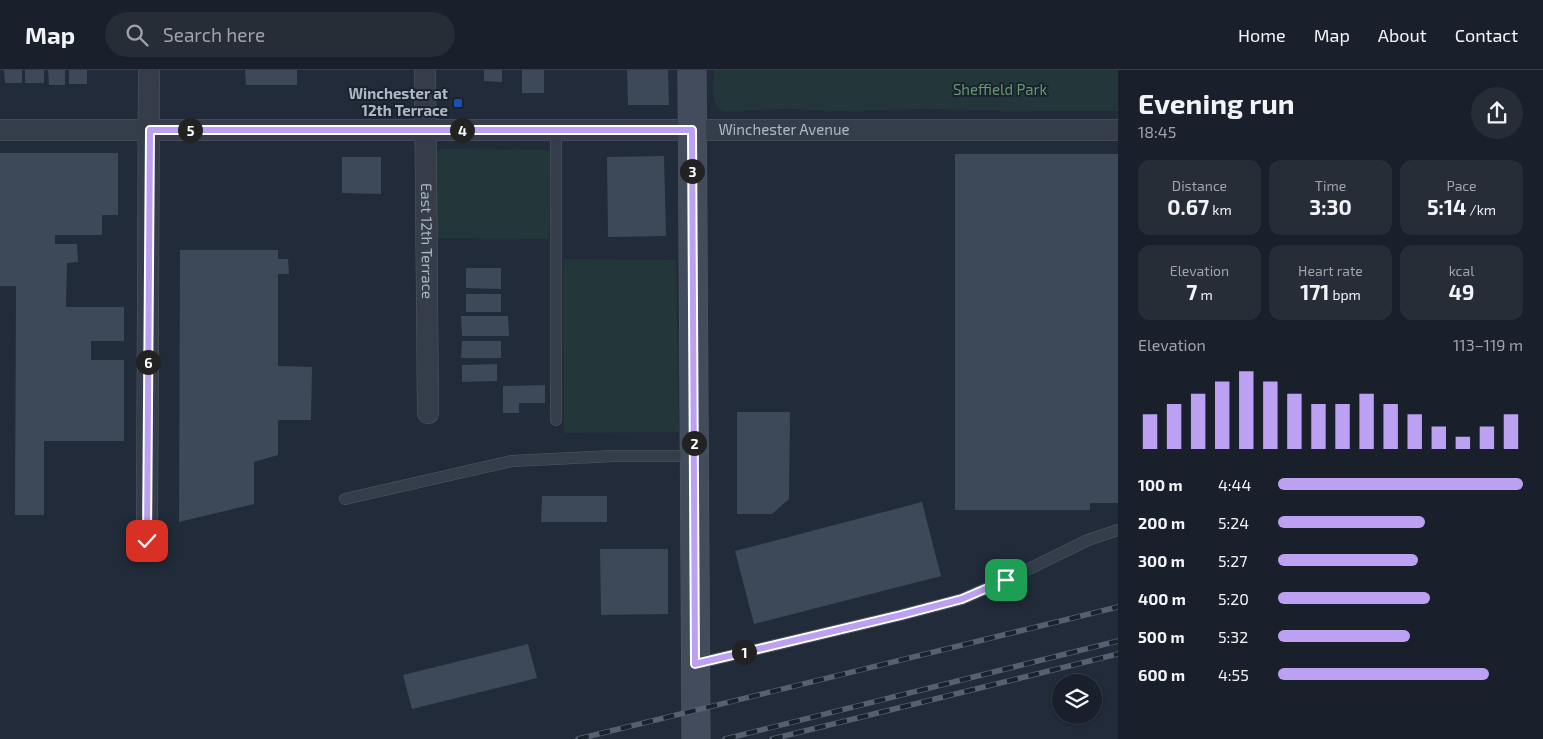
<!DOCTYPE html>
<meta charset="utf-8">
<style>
:root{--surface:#19202b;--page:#262d37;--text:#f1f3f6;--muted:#9fa3a9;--line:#373e47;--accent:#bca0f2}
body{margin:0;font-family:"Exo 2",sans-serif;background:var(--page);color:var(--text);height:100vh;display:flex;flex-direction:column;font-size:19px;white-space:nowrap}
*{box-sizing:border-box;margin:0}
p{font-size:16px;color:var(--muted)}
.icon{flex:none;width:28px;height:28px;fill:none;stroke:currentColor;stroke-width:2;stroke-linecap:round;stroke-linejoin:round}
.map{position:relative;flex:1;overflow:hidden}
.side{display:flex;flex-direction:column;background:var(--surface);width:425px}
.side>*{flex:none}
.fabs{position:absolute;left:1052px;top:604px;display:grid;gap:10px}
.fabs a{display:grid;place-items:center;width:50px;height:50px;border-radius:50%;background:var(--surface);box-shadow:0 1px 4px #0004,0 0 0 1px var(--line);font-size:25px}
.pin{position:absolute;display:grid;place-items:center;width:42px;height:42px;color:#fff;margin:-21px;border-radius:10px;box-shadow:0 2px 8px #0006}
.km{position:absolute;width:25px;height:25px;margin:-12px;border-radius:50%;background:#222;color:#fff;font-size:14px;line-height:25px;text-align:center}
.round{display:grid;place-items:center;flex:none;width:52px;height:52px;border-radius:26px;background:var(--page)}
.summary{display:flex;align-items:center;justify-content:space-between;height:85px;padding:0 20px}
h1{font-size:28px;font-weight:700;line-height:38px}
.stats{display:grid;grid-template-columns:repeat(3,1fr);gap:8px;height:85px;padding:5px 20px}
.stats div{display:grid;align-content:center;border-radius:12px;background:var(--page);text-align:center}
.stats b{font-size:21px;font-weight:700}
.stats small{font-size:14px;font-weight:400}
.stats p{font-size:14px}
.chart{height:140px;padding:10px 20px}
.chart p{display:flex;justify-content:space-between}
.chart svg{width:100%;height:90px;margin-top:5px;stroke:var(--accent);stroke-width:6}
ul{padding:0 20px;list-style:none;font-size:16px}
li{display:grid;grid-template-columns:80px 60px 1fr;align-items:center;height:38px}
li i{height:12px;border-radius:6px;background:var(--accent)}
header{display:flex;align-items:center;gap:30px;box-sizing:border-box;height:70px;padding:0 25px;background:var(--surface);border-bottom:1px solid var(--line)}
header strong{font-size:24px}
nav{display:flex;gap:28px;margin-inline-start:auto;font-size:18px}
.search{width:350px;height:45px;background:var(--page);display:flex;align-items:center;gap:12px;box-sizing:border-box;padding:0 18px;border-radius:28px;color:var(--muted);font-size:19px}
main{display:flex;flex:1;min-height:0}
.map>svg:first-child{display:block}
.green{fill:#23373a}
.building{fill:#3d4959}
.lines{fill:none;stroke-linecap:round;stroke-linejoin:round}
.lane-casing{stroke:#525a67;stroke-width:12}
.street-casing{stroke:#525a67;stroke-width:22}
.secondary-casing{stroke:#525a67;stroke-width:29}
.lane{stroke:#343d49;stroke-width:11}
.street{stroke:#343d49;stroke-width:21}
.secondary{stroke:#424c5c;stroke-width:28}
.rail-casing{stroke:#566071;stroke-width:5.5}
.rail{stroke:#1a222e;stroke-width:4;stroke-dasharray:11;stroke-linecap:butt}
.route-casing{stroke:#fff;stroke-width:10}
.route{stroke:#bca0f2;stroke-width:6}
.transit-dot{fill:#1a4fb4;stroke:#1a222e;stroke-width:2}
.labels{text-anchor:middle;stroke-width:4;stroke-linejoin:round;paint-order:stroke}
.park-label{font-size:15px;fill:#669772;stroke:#1a222e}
.poi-label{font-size:15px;font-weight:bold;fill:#afb7c6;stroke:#1a222e;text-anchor:end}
.street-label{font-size:15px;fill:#afb7c6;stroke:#1a222e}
</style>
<header>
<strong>Map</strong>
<div class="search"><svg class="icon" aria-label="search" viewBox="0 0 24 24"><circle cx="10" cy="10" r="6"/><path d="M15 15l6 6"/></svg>Search here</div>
<nav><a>Home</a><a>Map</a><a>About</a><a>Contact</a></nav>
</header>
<main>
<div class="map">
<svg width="1118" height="669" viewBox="0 0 1118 669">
<rect width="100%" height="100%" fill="#212b39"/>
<path class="green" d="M714 0H1118V41H1039L924 39 840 41 789 39 723 41C709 34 714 14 714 0Z
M442 79 550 80 549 169 434 168 435 85 437 80Z
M563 189 676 190 679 362 564 363Z"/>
<path class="building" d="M4 0H22V13H5Z
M25 0H44V13H25Z
M48 0H65V15H49Z
M69 0H87V14H69Z
M245 0H297V15H246Z
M484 0H502V12L484 11Z
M522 0H544V23H522Z
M627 0H668L669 35H628Z
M0 83H118V145H102V165H55V174H77L78 192 67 193 66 237H124V271H91V290H124V371H44V445H15L16 216H0Z
M955 84H1118V433H1090V440H955Z
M664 86 666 166 608 167 607 87Z
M342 87H381V124L342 123Z
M180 180H278V189H288L289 204H278V296L312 297 311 350H278V385L254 392V434L179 452Z
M466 198H501V219L466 218Z
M466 224H501V242H466Z
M461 246H508L509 266H462Z
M462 271H501V288H461Z
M497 294V311L462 312V295Z
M545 315V333H519V343H503V316Z
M737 342H790L789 429 772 444H737Z
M542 426H607V452H541Z
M922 432 941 506 754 554 735 481Z
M600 479H668V544L601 545Z
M528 574 537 608 412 639 403 605Z"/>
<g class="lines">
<defs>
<path id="lane" d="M556 350V60
M345 429 512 391 614 386H694
M695 594 901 545 962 529 1006 510 1088 470 1118 460"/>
<g id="street">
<path id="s1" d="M425 0 428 343"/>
<path id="s2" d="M0 60H1118"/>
<path d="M147 471 149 0"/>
</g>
<path id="secondary" d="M692 0 696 669"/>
</defs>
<use href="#lane" class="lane-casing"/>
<use href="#street" class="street-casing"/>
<use href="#secondary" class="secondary-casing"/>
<use href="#lane" class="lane"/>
<use href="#street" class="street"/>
<use href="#secondary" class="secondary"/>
<defs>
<path id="rail" d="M578 669 1118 537
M725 669 1118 571
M772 669 1118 584"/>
</defs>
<use href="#rail" class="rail-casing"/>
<use href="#rail" class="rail"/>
</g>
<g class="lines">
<defs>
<path id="route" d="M147 471 150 60H692L695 594 901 545 962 529 1006 510"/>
</defs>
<use href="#route" class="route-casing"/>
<use href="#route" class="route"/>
</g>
<rect class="transit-dot" x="453" y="28" width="10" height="10" rx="2.5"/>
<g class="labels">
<g class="park-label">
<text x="1000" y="25">Sheffield Park</text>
</g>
<g class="poi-label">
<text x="448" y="29">Winchester at<tspan x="448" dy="17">12th Terrace</tspan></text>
</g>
<g class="street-label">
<text dy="5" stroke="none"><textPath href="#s2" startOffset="784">Winchester Avenue</textPath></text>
<text dy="5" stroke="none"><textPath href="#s1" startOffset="171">East 12th Terrace</textPath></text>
</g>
</g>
</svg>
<div class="fabs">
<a><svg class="icon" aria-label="layers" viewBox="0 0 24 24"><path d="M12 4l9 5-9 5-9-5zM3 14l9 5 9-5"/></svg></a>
</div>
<div class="pin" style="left:1006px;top:510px;background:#1e9e55"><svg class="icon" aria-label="arrive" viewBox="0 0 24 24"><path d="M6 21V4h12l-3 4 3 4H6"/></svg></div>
<div class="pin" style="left:147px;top:471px;background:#d93025"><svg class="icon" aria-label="check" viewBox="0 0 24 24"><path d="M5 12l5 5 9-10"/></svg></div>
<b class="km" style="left:744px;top:582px">1</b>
<b class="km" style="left:694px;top:373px">2</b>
<b class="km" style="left:692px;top:101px">3</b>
<b class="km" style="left:462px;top:60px">4</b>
<b class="km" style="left:190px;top:60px">5</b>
<b class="km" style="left:148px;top:292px">6</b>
</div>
<section class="side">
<div class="summary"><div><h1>Evening run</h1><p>18:45</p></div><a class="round"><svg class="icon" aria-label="share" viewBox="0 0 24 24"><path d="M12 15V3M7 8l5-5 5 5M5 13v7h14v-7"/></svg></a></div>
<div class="stats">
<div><p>Distance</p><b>0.67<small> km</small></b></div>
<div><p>Time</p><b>3:30</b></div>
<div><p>Pace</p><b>5:14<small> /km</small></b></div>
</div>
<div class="stats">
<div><p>Elevation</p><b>7<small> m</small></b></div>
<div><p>Heart rate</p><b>171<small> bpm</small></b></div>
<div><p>kcal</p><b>49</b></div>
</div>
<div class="chart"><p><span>Elevation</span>113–119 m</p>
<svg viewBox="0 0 160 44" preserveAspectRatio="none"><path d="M5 44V27M15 44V22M25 44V17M35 44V11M45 44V6M55 44V11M65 44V17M75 44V22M85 44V22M95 44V17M105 44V22M115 44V27M125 44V33M135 44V38M145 44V33M155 44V27"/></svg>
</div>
<ul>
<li><b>100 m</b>4:44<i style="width:100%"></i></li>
<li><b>200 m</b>5:24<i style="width:60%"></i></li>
<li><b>300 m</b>5:27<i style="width:57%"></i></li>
<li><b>400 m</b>5:20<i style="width:62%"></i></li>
<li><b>500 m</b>5:32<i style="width:54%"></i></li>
<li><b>600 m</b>4:55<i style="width:86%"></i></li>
</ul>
</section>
</main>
